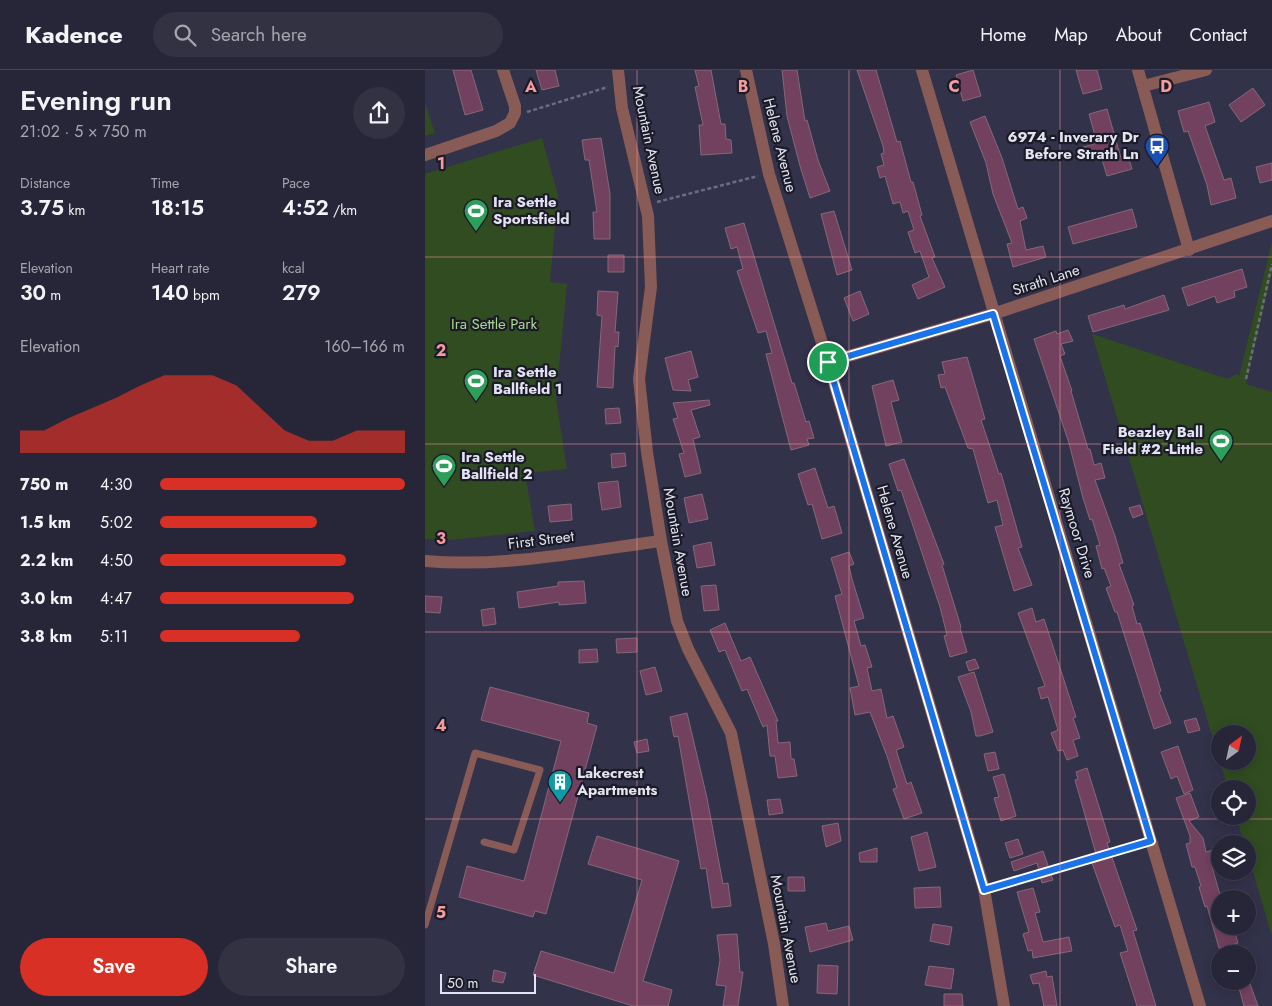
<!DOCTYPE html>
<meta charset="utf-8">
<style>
:root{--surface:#262638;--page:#323243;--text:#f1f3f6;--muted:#a4a5ae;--line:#424353;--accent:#d93025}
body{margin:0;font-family:Jost,sans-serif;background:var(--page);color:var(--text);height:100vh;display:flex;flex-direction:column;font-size:19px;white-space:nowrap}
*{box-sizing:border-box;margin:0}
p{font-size:16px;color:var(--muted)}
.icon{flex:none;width:28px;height:28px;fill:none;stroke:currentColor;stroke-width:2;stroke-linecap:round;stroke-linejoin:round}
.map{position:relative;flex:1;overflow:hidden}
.panel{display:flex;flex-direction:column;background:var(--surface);width:425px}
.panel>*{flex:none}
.needle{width:32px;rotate:33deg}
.tools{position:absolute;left:786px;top:655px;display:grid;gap:10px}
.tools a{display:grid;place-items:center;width:45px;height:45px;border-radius:50%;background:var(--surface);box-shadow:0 2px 12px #0003,0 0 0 1px var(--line);font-size:25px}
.scale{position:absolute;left:15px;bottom:12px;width:96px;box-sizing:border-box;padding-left:5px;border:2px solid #e3e3f3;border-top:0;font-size:14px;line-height:18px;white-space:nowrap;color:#e3e3f3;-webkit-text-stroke:4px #1b1b27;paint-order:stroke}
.pin{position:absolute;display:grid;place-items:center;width:42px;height:42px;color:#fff;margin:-21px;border:2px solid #fff;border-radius:50%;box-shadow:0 1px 5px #0007}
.round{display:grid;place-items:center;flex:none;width:52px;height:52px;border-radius:26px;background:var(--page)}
.headline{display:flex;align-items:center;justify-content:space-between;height:85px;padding:0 20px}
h1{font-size:28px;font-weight:600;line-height:38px}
.figures{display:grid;grid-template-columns:repeat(3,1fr);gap:8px;height:85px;padding:5px 20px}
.figures div{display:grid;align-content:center}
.figures b{font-size:21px;font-weight:600}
.figures small{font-size:14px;font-weight:400}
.figures p{font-size:14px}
.chart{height:140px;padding:10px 20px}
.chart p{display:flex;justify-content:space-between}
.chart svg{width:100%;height:90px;margin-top:5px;fill:var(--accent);opacity:.7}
.button{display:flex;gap:10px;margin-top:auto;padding:10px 20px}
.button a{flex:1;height:58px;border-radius:30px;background:var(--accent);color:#fff;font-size:20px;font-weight:600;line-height:58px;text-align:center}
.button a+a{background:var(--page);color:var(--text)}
ul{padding:0 20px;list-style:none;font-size:16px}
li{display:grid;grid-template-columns:80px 60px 1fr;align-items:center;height:38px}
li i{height:12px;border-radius:6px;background:var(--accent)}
header{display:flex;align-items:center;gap:30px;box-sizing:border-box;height:70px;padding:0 25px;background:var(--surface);border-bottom:1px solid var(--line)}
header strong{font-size:24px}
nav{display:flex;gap:28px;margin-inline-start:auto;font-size:18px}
.search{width:350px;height:45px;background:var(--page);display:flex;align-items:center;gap:12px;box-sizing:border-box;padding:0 18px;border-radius:28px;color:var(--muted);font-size:19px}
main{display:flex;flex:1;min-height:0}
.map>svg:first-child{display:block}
.green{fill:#314c21;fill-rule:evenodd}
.building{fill:#72415f;stroke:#856879}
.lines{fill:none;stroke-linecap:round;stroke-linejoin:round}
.path{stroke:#6c6c82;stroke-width:2.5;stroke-dasharray:4 2.5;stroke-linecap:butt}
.service{stroke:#895b56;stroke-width:7}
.minor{stroke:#895b56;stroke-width:12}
.route-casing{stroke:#fff;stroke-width:10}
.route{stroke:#1a73e8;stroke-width:6}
.grid{fill:none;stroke:#f49b9f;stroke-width:1;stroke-opacity:0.55}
.labels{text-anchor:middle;stroke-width:4.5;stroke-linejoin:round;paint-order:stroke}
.poi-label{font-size:15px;font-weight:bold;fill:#e3e3f3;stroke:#1b1b27;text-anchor:start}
.street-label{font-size:15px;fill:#e3e3f3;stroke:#1b1b27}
.park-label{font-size:15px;fill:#a8d78f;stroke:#1b1b27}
.grid-label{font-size:16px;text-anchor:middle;font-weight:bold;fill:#f49b9f;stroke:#1b1b27;stroke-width:4.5;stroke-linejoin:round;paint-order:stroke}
</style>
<header>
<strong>Kadence</strong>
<div class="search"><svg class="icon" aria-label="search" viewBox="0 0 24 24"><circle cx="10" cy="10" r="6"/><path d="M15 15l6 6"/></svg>Search here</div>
<nav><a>Home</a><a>Map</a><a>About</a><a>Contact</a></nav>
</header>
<main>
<section class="panel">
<div class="headline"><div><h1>Evening run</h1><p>21:02 · 5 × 750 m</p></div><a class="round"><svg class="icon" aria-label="share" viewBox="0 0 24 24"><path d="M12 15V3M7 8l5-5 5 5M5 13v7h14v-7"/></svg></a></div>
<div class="figures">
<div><p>Distance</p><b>3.75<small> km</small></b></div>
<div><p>Time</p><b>18:15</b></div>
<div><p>Pace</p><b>4:52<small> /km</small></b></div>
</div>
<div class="figures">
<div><p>Elevation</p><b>30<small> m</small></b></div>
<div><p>Heart rate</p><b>140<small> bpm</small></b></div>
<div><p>kcal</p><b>279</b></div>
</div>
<div class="chart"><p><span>Elevation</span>160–166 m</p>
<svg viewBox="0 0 160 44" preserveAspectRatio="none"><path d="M0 44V33L10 33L20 27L30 22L40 17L50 11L60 6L70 6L80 6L90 11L100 22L110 33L120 38L130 38L140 33L150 33L160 33V44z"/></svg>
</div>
<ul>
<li><b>750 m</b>4:30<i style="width:100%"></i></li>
<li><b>1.5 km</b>5:02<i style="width:64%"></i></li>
<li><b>2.2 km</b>4:50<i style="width:76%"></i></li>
<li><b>3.0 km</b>4:47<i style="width:79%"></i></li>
<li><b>3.8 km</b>5:11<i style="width:57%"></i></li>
</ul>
<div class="button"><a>Save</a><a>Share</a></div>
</section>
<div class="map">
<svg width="847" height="936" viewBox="0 0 847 936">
<rect width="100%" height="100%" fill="#33324b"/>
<path class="green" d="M0 33 10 63 0 66Z
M117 68 133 125 125 212 142 214 131 329 142 399 100 403 110 461 25 470 0 469V104Z
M847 172V203L821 314 847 322V866L823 785 822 774H819L811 746H822V719H803L667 264 803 309 811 304 814 306ZM795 664H822V691H795Z"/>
<path class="building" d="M28 0H46L58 40 40 45Z
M111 0H130L134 16 117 20Z
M270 0H286L296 54H300L301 69 306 70 307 83 276 85 274 55H278L270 17 274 16Z
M357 0H372L380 51 382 50 393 90 405 121 385 128 375 96 362 46Z
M432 0H451L472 72 475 71 486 112H488L497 145 495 146 510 187 507 188 520 217 493 229 487 215 504 207 495 181 490 183 483 162 489 160 483 141 478 143 475 132 468 134 460 106 455 108 452 97 459 95 456 84 459 83 458 76Z
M548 0 556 26 538 31 531 5Z
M651 0H672L677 19 658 24Z
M828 18 840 35 816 52 804 35Z
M784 32 790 52 780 56 799 110 806 108 811 128 786 135 782 115 763 61 759 62 753 41Z
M682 39 696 88 703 86 707 99 682 106 675 83 658 88 655 78 672 73 664 44Z
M560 46 577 88 593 139 598 137 602 148 595 151 601 180 618 176 621 187 588 197 582 174 587 173 568 124 561 93 545 52Z
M176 68 185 124V169H169L168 142H172L164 90H160L157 70Z
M847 93V110L835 113 831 97Z
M707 139 712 157 648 174 643 157Z
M409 141 427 200 412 205 396 144Z
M319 153 367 313H369L381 352 384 351 389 368 382 369 384 375 366 380 341 284 347 283 341 261 333 263 312 201 318 199 312 177 306 179 300 158Z
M183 185H199V202H183Z
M817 199 822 217 809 221 810 227 792 233 790 226 763 236 757 218Z
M173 221 193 222 190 262H194L193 277 190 276 188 318 172 317 177 246 172 245Z
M435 221 444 244 428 251 419 228Z
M739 225 744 240 668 262 663 246 699 235 700 239Z
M643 260 648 271 636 274 640 284 635 286 647 321H646L663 379H665L669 395 676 393 680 408 670 410 690 466 698 493 694 494 709 535 707 536 712 554 715 553 736 621 734 622 746 653 729 659 692 542H690L681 518 686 516 679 498 677 499 671 476 675 475 667 449 665 450 658 428 644 373 609 269 631 261 632 264Z
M266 281 273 307 263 310 266 321 248 320 240 288Z
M542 287 560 349 556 350 574 404 576 403 597 477 593 478 607 515 589 521 570 457 578 455 572 430 563 433 548 379 543 378 520 317 516 318 513 305 520 304 517 292Z
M468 310 474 330 466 332 477 372 461 376 447 316Z
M284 330 285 335 266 340 275 367 268 369 276 403 260 407 254 384 259 383 248 349 253 348 248 333Z
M194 338 196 353 181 354 180 339Z
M200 383 201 396 187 398 186 384Z
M479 389 519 494 517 495 536 557 535 558 542 582 525 587 519 566 522 565 515 537 476 420 473 421 464 394Z
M390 398 403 438 409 436 417 463 397 469 387 434 383 435 373 404Z
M193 411 196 437 177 440 173 413Z
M277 424 283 449 264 453 259 428Z
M146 434 147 450 125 452 123 436Z
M715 435 718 444 708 448 704 438Z
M286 472 290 495 272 498 268 476Z
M424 482 429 494 424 496 427 509 439 548 429 551 436 576 440 575 447 597 442 598 447 621 456 619 462 648 468 646 479 677 471 680 482 714 486 712 497 743 479 749 468 719 472 718 462 686 445 642 430 645 425 618 434 616 410 526 417 524 406 488Z
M159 511 161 533 134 535V532L94 538 92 522 133 516V512Z
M291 515 294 540 279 541 276 516Z
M0 526 17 527 15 543 0 542Z
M69 538 71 554 58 556 56 540Z
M607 538 611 552 619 549 651 647 648 648 655 668 648 670 653 686 642 690 638 680 633 681 626 663 633 660 623 627 616 629 613 618 620 616 593 543Z
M300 553 316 591 325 587 353 651H351L353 673 365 672 366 689H369L372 706 353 708 350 686H345L342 655 338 657 322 619 317 621 300 580 294 582 285 560Z
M212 568V582L192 583 191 569Z
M172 579 173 592 154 593V580Z
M550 589 554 598 544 601 541 592Z
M230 597 237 621 221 625 215 601Z
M549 602 568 662 555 666H551L546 642 533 607Z
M65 617 164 643 162 653 172 656 121 844 110 841 108 847 34 827 42 796 99 811 136 671 56 650Z
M262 643 282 728 298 814 303 813 306 836 287 838 281 798 276 799 253 666 249 667 245 647Z
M771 648 775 660 763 663 759 651Z
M222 669 224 681 212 683 209 672Z
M753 676 768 720 759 724 752 706 746 709 736 682Z
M570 682 574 699 563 701 559 684Z
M662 698 685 772 682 773 712 860 708 861 731 936H712L695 883 703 881 695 855 690 857 667 793 673 791 650 710 653 709 651 702Z
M579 704 591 746 576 751 569 728 574 727 568 707Z
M765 723 774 747 764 751 778 768 781 782 788 780 791 791 786 793 795 825V856H808L813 873 794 878 782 836 780 837 774 817 776 816 770 797H767L761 774 765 773V766L751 728Z
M355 729 358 743 344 745 342 730Z
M413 753 416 771 401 777 397 756Z
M502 762 511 797 494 801 486 767Z
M172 766 254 791 218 911 247 920 243 936H208L108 905 116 881 189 903 217 810 163 794Z
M593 769 598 784 585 788 580 773Z
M452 778V792H435L434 783Z
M618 781 628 810 617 813 612 793 589 801 586 792Z
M363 807H379L380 821H363Z
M515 817 516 837 490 838 489 818Z
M608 818 615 842 610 843 618 872 644 867 647 881 608 888 607 880 603 881 598 864 604 862 592 822Z
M401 853 403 861 424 856 428 870 385 882 380 857Z
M508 854 527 857 524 875 505 871Z
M312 864 315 902H318L313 936H298L301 916 291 915 295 890 292 865Z
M393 895 413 896 412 924 392 923Z
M504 896 529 899 526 919 500 915Z
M69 900 81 903 78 913 67 911Z
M621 901 622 907 627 906 632 936H619L614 913 608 914 605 905Z
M812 911H824L833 936H819Z
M519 924H537L538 936H519Z"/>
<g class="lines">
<path class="path" d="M102 42 183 17
M232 132 333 106
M821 309 847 194
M571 816 715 774"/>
<path class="service" d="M0 855 50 683 115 700 89 780 59 772"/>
<path class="minor" d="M193 0 197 38 223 146 226 217 214 309 222 382 236 471 252 551 263 579 306 663 349 874 358 936
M321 0 344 104 403 292 559 819 579 936
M497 0 775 936
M713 0 764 180
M718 16 781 0
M0 85 71 61 85 53 90 43V36L78 0
M403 292 568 244 847 151
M0 491C79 498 158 481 236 471"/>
</g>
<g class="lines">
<defs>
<path id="route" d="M568 244 726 771 559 820 403 292Z"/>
</defs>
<use href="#route" class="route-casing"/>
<use href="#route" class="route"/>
</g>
<path class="grid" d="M212 0V936M424 0V936M635 0V936M0 187H847M0 374H847M0 562H847M0 749H847"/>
<defs>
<symbol id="bus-pin" viewBox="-11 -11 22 30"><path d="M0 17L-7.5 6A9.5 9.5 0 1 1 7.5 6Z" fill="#1a4fb4" stroke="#1b1b27"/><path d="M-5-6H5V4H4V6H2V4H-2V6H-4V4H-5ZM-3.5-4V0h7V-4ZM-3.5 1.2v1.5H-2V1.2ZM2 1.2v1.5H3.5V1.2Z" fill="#fff"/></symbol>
<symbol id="stadium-pin" viewBox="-11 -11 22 30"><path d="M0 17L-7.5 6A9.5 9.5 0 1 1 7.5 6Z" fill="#2e9e5b" stroke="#1b1b27"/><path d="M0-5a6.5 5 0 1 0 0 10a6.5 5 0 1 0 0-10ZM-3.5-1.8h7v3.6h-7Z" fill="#fff"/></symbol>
<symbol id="building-pin" viewBox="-11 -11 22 30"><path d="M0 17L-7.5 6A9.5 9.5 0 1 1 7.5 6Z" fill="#0f9aa8" stroke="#1b1b27"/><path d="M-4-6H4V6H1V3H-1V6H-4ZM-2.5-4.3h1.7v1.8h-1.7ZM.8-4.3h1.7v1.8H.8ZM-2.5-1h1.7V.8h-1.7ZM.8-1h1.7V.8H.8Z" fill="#fff"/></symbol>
</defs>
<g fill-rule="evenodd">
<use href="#bus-pin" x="718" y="62" width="28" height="38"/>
<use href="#stadium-pin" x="37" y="127" width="28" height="38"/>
<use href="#stadium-pin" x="37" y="297" width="28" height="38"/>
<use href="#stadium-pin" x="782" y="357" width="28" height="38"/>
<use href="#stadium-pin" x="5" y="382" width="28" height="38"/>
<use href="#building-pin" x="121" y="698" width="28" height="38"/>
</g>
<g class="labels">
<g class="poi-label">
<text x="714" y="72" text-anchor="end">6974 - Inverary Dr<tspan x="714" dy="17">Before Strath Ln</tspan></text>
<text x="68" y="137">Ira Settle<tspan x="68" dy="17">Sportsfield</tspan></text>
<text x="68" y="307">Ira Settle<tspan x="68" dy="17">Ballfield 1</tspan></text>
<text x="778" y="367" text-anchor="end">Beazley Ball<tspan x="778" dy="17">Field #2 -Little</tspan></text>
<text x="36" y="392">Ira Settle<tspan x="36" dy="17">Ballfield 2</tspan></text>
<text x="152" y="708">Lakecrest<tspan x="152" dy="17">Apartments</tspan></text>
</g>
<g class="street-label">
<text transform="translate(224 70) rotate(78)" y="5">Mountain Avenue</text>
<text transform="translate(355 75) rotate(76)" y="5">Helene Avenue</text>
<text transform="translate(621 210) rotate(-18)" y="5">Strath Lane</text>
<text transform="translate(470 462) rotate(74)" y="5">Helene Avenue</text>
<text transform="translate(652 463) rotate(73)" y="5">Raymoor Drive</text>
<text transform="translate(116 470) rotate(-7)" y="5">First Street</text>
<text transform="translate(253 472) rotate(80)" y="5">Mountain Avenue</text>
<text transform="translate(361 859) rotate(79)" y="5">Mountain Avenue</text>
</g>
<g class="park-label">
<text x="69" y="259">Ira Settle Park</text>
</g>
</g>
<g class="grid-label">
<text x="106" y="22">A</text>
<text x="318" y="22">B</text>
<text x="529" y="22">C</text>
<text x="741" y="22">D</text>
<text x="16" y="99">1</text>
<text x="16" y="286">2</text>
<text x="16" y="474">3</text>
<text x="16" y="661">4</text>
<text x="16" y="848">5</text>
</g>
</svg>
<div class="tools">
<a><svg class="needle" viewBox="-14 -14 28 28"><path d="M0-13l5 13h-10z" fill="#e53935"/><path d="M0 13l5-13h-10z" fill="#a4a5ae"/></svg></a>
<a><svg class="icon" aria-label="locate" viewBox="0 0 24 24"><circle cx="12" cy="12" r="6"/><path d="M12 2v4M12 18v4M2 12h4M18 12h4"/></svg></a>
<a><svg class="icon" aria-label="layers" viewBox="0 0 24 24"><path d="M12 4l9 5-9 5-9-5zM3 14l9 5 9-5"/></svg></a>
<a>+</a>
<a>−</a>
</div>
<div class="scale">50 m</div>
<div class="pin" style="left:403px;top:292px;background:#1e9e55"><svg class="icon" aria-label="arrive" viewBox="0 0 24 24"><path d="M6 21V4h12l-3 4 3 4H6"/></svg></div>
</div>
</main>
